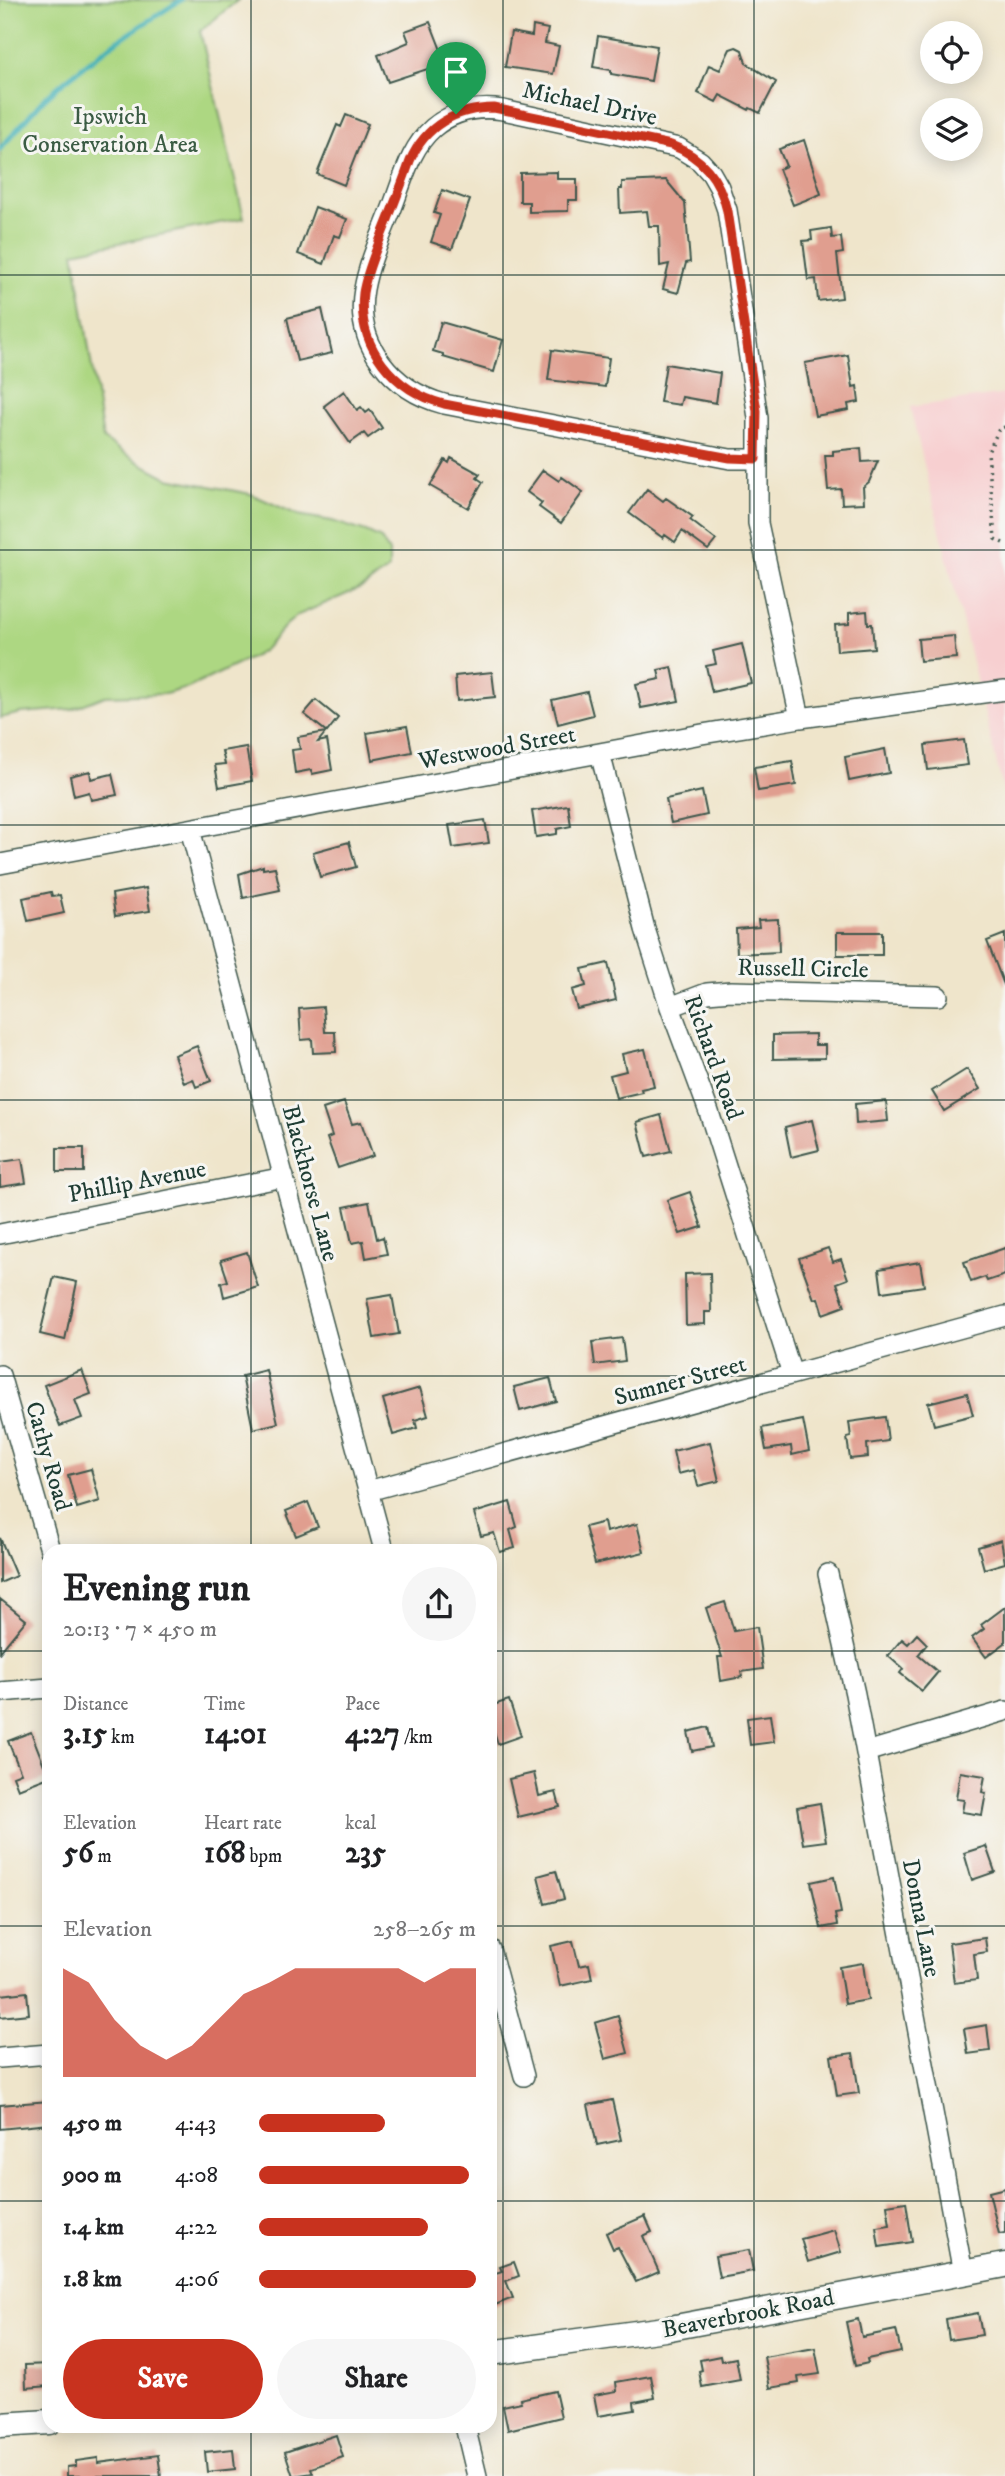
<!DOCTYPE html>
<meta charset="utf-8">
<style>
:root{--surface:#fff;--page:#f6f6f6;--text:#202124;--muted:#757577;--accent:#c8321e}
body{margin:0;font-family:"IM FELL DW Pica",serif;background:var(--page);color:var(--text);height:100vh;display:flex;flex-direction:column;font-size:26px;white-space:nowrap}
*{box-sizing:border-box;margin:0}
p{font-size:23px;color:var(--muted)}
.icon{flex:none;width:38px;height:38px;fill:none;stroke:currentColor;stroke-width:2;stroke-linecap:round;stroke-linejoin:round}
.map{position:relative;flex:1;overflow:hidden}
.sheet{position:absolute;left:42px;top:1544px;width:455px;height:889px;display:flex;flex-direction:column;background:var(--surface);border-radius:21px;box-shadow:0 4px 18px #0003}
.sheet>*{flex:none}
.tools{position:absolute;left:920px;top:21px;display:grid;gap:14px}
.tools a{display:grid;place-items:center;width:63px;height:63px;border-radius:50%;background:var(--surface);box-shadow:0 4px 18px #0003;font-size:35px}
.pin{position:absolute;display:grid;place-items:center;width:60px;height:60px;color:#fff;margin:-72px -30px;border-radius:50% 50% 50% 0;rotate:-45deg;box-shadow:0 0 7px #0007}
.pin .icon{rotate:45deg}
.round{display:grid;place-items:center;flex:none;width:74px;height:74px;border-radius:37px;background:var(--page)}
.summary{display:flex;align-items:center;justify-content:space-between;height:119px;padding:0 21px}
h1{font-size:38px;font-weight:800;line-height:52px}
.figures{display:grid;grid-template-columns:repeat(3,1fr);gap:10px;height:119px;padding:7px 21px}
.figures div{display:grid;align-content:center}
.figures b{font-size:30px;font-weight:800}
.figures small{font-size:19px;font-weight:400}
.figures p{font-size:19px}
.chart{height:196px;padding:14px 21px}
.chart p{display:flex;justify-content:space-between}
.chart svg{width:100%;height:126px;margin-top:7px;fill:var(--accent);opacity:.7}
.button{display:flex;gap:14px;margin-top:auto;padding:14px 21px}
.button a{flex:1;height:80px;border-radius:42px;background:var(--accent);color:#fff;font-size:28px;font-weight:800;line-height:80px;text-align:center}
.button a+a{background:var(--page);color:var(--text)}
ul{padding:0 21px;list-style:none;font-size:23px}
li{display:grid;grid-template-columns:112px 84px 1fr;align-items:center;height:52px}
li i{height:18px;border-radius:9px;background:var(--accent)}
.map>svg:first-child{display:block}
.built{fill:#f7cfd0}
.green{fill:#add782;stroke:#668a5b;stroke-width:2}
.lines{fill:none;stroke-linecap:round;stroke-linejoin:round}
.stream{stroke:#40b0b7;stroke-width:5}
.building{fill:#e09e8f}
.minor-casing{stroke:#3e564b;stroke-width:22}
.tertiary-casing{stroke:#3e564b;stroke-width:27}
.path{stroke:#3e564b;stroke-width:3.5;stroke-dasharray:2 5;stroke-linecap:butt}
.minor{stroke:#fff;stroke-width:19}
.tertiary{stroke:#fff;stroke-width:24}
.route-casing{stroke:#fff;stroke-width:14}
.route{stroke:#c8321e;stroke-width:9}
.grid{fill:none;stroke:#1f3d34;stroke-width:2;stroke-opacity:0.55}
.labels{text-anchor:middle;stroke-width:6;stroke-linejoin:round;paint-order:stroke}
.street-label{font-size:24px;fill:#1f3d34;stroke:#f6f6f2}
.park-label{font-size:24px;fill:#3b5c44;stroke:#f6f6f2}
</style>
<div class="map">
<svg width="1005" height="2476" viewBox="0 0 1005 2476">
<rect width="100%" height="100%" fill="#f6f6f2"/>
<filter id="ink" filterUnits="userSpaceOnUse"><feTurbulence type="fractalNoise" baseFrequency=".0143" numOctaves="2"/><feDisplacementMap in="SourceGraphic" scale="14" xChannelSelector="R" yChannelSelector="G"/><feConvolveMatrix kernelMatrix="1 2 1 2 8 2 1 2 1" color-interpolation-filters="sRGB"/></filter>
<filter id="wash" filterUnits="userSpaceOnUse"><feTurbulence type="fractalNoise" baseFrequency=".00686" numOctaves="4" result="noise"/><feDisplacementMap in="SourceGraphic" scale="28" xChannelSelector="R" yChannelSelector="G"/><feGaussianBlur stdDeviation="1.57" result="paint"/><feColorMatrix in="noise" values="0 0 0 0 0 0 0 0 0 0 0 0 0 0 0 0 0 1.4 0 .05"/><feComposite in="paint" operator="in"/></filter>
<g filter="url(#wash)">
<rect width="100%" height="100%" fill="#efe5cb"/>
<path class="built" d="M1005 394V797L910 407Z"/>
<path class="green" d="M0 0H238L200 31 244 218 74 252 103 439 138 462 168 478 251 494 298 515 332 521 366 532 381 539 389 552V569L363 587 298 615 286 625 264 650 251 658 188 688 165 694 105 696 72 709 21 713 0 718Z"/>
<g class="lines">
<path class="stream" d="M0 149 44 99 67 79 114 43 181 0"/>
</g>
<g id="blocks">
<path class="building" d="M430 22 446 63 388 82 378 55 409 42 405 31Z
M533 26 548 29 545 43 559 46 553 74 505 67 511 32 532 36Z
M598 36 657 46 651 81 611 74V70L593 67Z
M736 47 742 50 746 63 776 82 760 113 750 108 749 110 720 95 716 102 698 93 709 65 720 70 730 49Z
M346 115 368 124 344 185 317 174 337 125 341 127Z
M804 140 821 194 793 205 779 169 786 166 779 149Z
M557 172V179H577V200H568V211L529 212V202H520V173Z
M666 180 685 203 690 262 686 263 678 293 663 289 669 264 660 266 659 226H649L647 211 620 213 619 189H622V182Z
M442 190 470 200 452 249 431 242 440 215 434 213Z
M315 207 347 219 340 237 334 235 324 264 298 254Z
M831 228 832 238 841 237 843 253 837 254 842 298 818 301 816 279 808 280 803 241 812 240 811 231Z
M322 309 332 353 297 361 287 318Z
M441 322 503 340 494 372 443 357V354L433 351Z
M552 350 609 358 605 387 548 380Z
M848 355 853 387 857 386 859 402 848 404 849 410 815 416 805 363Z
M666 364 720 373 716 403 682 397 680 405 660 402Z
M344 391 357 410 361 407 366 413 370 410 382 428 368 438 364 433 350 443 324 406Z
M861 448 862 462 878 461 869 482 863 487 864 503 842 504 841 489 828 490 825 455H833V451Z
M451 458 480 474 477 478 483 482 468 508 430 486 445 460 449 463Z
M543 470 559 481 562 477 583 492 561 523 539 507 542 503 527 492Z
M647 489 663 501 666 498 693 517 690 520 716 540 708 550 682 531 675 542 665 535 663 538 629 513Z
M867 611 868 624H872L874 648 837 651 835 625 849 624V613Z
M954 636 956 658 920 661 918 639Z
M742 644 751 683 712 692 706 666 716 664 713 651Z
M672 667 679 701 641 708 636 684 660 679 658 670Z
M492 672 495 697 457 701 455 676Z
M587 692 593 715 558 724 552 700Z
M316 700 338 718 327 732 304 714Z
M407 726 412 752 372 760 367 733Z
M326 732 318 742 327 740 332 770 312 774 311 770 295 773 292 750 300 749 298 737Z
M964 740 968 765 928 770 925 745Z
M246 747 252 781 219 787 215 765 225 764 222 751Z
M885 749 889 773 849 781 845 757Z
M792 761 796 785 758 791 754 767Z
M90 771 91 779 112 774 117 795 91 800 89 792 74 796 70 776Z
M702 791 707 815 671 823 666 799Z
M568 805 571 826 557 829V834L536 837 532 811Z
M485 820 489 843 453 848 449 825Z
M349 842 356 867 320 877 313 852Z
M263 866V869L275 867 280 890 243 898 239 874Z
M146 888 150 911 115 916 112 894Z
M51 892 52 896 60 895 64 913 28 921 23 898Z
M778 919 779 952 737 954 736 929 759 927 758 920Z
M837 932H882V955H837Z
M1005 934V985H1004L987 941Z
M608 963 616 1000 577 1009 572 990 586 986 582 969Z
M323 1007 325 1032H335L336 1052 313 1053 312 1039 301 1040 299 1009Z
M815 1034V1045H825V1058L773 1059V1035Z
M197 1046 211 1081 196 1087 193 1079 184 1083 174 1055Z
M645 1049 654 1086 641 1089 642 1092 616 1098 610 1075 626 1071 622 1054Z
M967 1069 980 1089 944 1111 932 1091Z
M886 1101 888 1121 856 1124 855 1104Z
M344 1102 352 1124 361 1122 373 1156 338 1168 327 1138 332 1136 323 1109Z
M661 1115 671 1151 646 1157 637 1122Z
M812 1120 819 1150 791 1157 785 1127Z
M57 1148H84V1172H57Z
M22 1159 26 1183 0 1187V1162Z
M690 1192 702 1227 680 1234 667 1200Z
M369 1202 377 1239 383 1237 387 1254 366 1258 363 1241 352 1243 344 1207Z
M828 1248 833 1262 841 1259 848 1279 837 1283 845 1306 823 1314 818 1298 814 1299 799 1258Z
M1005 1248V1275L987 1281 985 1277 971 1282 964 1262Z
M247 1252 258 1287 224 1297 221 1283 228 1281 221 1260Z
M920 1262 924 1286 882 1292 879 1269Z
M710 1273 711 1312H705V1324L686 1325 685 1274Z
M54 1277 77 1282 65 1340 40 1334Z
M392 1295 399 1334 374 1338 367 1299Z
M622 1338 625 1361 595 1365 592 1342Z
M82 1370 91 1394 75 1400 82 1418 60 1426 44 1385Z
M266 1370 278 1423 253 1429 242 1376Z
M550 1378 556 1401 520 1411 514 1387Z
M420 1388 428 1416 415 1420 417 1428 393 1435 383 1399Z
M967 1393 973 1415 934 1425 928 1403Z
M885 1417 888 1441 867 1444 868 1457 850 1459 847 1438 851 1437 849 1422Z
M803 1420 809 1451 792 1455 791 1446 766 1450 762 1428Z
M710 1442 719 1481 698 1486 694 1470 678 1474 673 1451Z
M91 1469 100 1501 77 1508 68 1475Z
M308 1502 318 1527 296 1536 286 1511Z
M510 1502 517 1527 510 1530 515 1548 500 1552 494 1533 481 1536 474 1513Z
M604 1522 606 1532 637 1524 644 1552 595 1564 585 1527Z
M0 1538 16 1576 0 1583Z
M1001 1540 1005 1563 984 1569 978 1547Z
M0 1599 26 1620 0 1652Z
M725 1602 734 1631 757 1627 763 1669 741 1672 742 1677 721 1681 718 1657H722L706 1608Z
M1005 1607V1643L986 1657 972 1638 984 1629 981 1625Z
M917 1634 927 1644 918 1655 938 1672 922 1691 900 1673 903 1669 888 1656 902 1639 908 1644Z
M509 1700 521 1736 498 1744 490 1719V1706Z
M770 1715 774 1742 750 1745 747 1718Z
M708 1727 712 1747 692 1751 688 1732Z
M31 1732 44 1765 49 1763V1777L18 1789 13 1776 21 1773 8 1741Z
M960 1772 985 1776 982 1792 986 1793 982 1815 962 1812 964 1800 956 1799Z
M534 1773 539 1796 556 1792 560 1807 518 1817 509 1779Z
M820 1803 826 1841 803 1844 797 1807Z
M986 1846 995 1872 972 1880 964 1853Z
M556 1871 564 1899 545 1904 538 1876Z
M834 1877 841 1913 835 1914 837 1925 821 1928 811 1882Z
M985 1938 987 1952 974 1954 977 1980 954 1983 949 1943Z
M573 1941 579 1966 589 1964 592 1979 560 1986 551 1946Z
M863 1963 868 2000 845 2004 839 1967Z
M27 1992 29 2014 0 2017V1995Z
M618 2016 628 2053 605 2059 595 2023Z
M987 2025 990 2051 968 2054 964 2029Z
M853 2053 859 2093 837 2096 831 2056Z
M612 2100 621 2140 597 2145 588 2105Z
M49 2101V2124L0 2129V2105Z
M1005 2188V2233L999 2234 989 2192Z
M906 2202 912 2242 879 2247 876 2227 890 2225 887 2205Z
M645 2216 652 2232 643 2236 659 2272 636 2282 618 2247 613 2249 606 2233Z
M834 2230 841 2252 808 2262 801 2239Z
M749 2250 753 2271 719 2277 715 2256Z
M514 2262 519 2276 506 2281 513 2298 490 2307V2275L502 2271 500 2267Z
M978 2313 982 2335 949 2340 946 2319Z
M858 2319 862 2337 896 2330 901 2352 867 2359 868 2363 855 2366 846 2322Z
M815 2348 820 2374 798 2377 799 2383 770 2388 764 2357Z
M720 2356 721 2361 736 2358 740 2380 702 2387 699 2371 702 2370 700 2360Z
M49 2364V2386L26 2388 25 2365Z
M651 2376 655 2398 634 2402 635 2410 598 2416 594 2395 617 2391 616 2382Z
M555 2391 561 2417 508 2430 503 2406 521 2402 520 2399Z
M336 2435 343 2457 311 2468 313 2473 293 2476 285 2452Z
M233 2449 235 2469 207 2472 205 2452Z
M158 2455 161 2476H67V2467L76 2466V2461L98 2458V2463Z"/>
</g>
</g>
<g filter="url(#ink)">
<use href="#blocks" fill-opacity="0" stroke="#3e564b" stroke-width="2"/>
<g class="lines">
<defs>
<path id="minor" d="M756 459H730L444 404C392 390 354 344 364 289 369 261 382 234 392 208 403 180 410 148 433 128 453 111 478 106 503 110L679 148 700 161 711 173 719 187 727 210 758 418V523L800 718
M600 753 645 929 670 1007 709 1112 792 1374
M190 829 384 1550
M0 864 702 734 800 718 1005 690
M670 1007 707 993 731 991 938 996
M0 1234 284 1177
M0 1375 50 1550
M368 1491 1005 1316
M828 1574 855 1694 963 2273
M0 1692 49 1688
M866 1752 1005 1711
M490 1949 524 2076
M0 2058 49 2054
M465 2426 477 2476"/>
<path id="tertiary" d="M490 2353 665 2329 1005 2265
M0 2425 49 2422"/>
</defs>
<use href="#minor" class="minor-casing"/>
<use href="#tertiary" class="tertiary-casing"/>
<path class="path" d="M1005 427 999 429 988 452 995 539 1005 544"/>
<use href="#minor" class="minor"/>
<use href="#tertiary" class="tertiary"/>
</g>
</g>
<g class="lines" filter="url(#ink)">
<defs>
<path id="route" d="M494 108 671 145C701 156 720 179 727 211L757 411 756 459 730 458 444 404C394 391 357 347 363 293 366 274 374 255 381 237 391 212 401 187 410 161 425 126 456 108 494 108Z"/>
</defs>
<use href="#route" class="route-casing"/>
<use href="#route" class="route"/>
</g>
<path class="grid" d="M251 0V1550M503 0V2476M754 0V2476M0 275H1005M0 550H1005M0 825H1005M0 1100H1005M0 1376H1005M0 1651H49M490 1651H1005M0 1926H49M490 1926H1005M0 2201H49M490 2201H1005M251 2426V2476"/>
<g class="labels">
<g class="street-label">
<text transform="translate(590 103) rotate(12)" y="8">Michael Drive</text>
<text transform="translate(497 747) rotate(-10)" y="8">Westwood Street</text>
<text transform="translate(803 968) rotate(1)" y="8">Russell Circle</text>
<text transform="translate(714 1057) rotate(70)" y="8">Richard Road</text>
<text transform="translate(137 1181) rotate(-11)" y="8">Phillip Avenue</text>
<text transform="translate(311 1183) rotate(75)" y="8">Blackhorse Lane</text>
<text transform="translate(680 1380) rotate(-15)" y="8">Sumner Street</text>
<text transform="translate(49 1456) rotate(74)" y="8">Cathy Road</text>
<text transform="translate(922 1918) rotate(79)" y="8">Donna Lane</text>
<text transform="translate(748 2313) rotate(-11)" y="8">Beaverbrook Road</text>
</g>
<g class="park-label">
<text x="110" y="124">Ipswich<tspan x="110" dy="28">Conservation Area</tspan></text>
</g>
</g>
</svg>
<div class="tools">
<a><svg class="icon" aria-label="locate" viewBox="0 0 24 24"><circle cx="12" cy="12" r="6"/><path d="M12 2v4M12 18v4M2 12h4M18 12h4"/></svg></a>
<a><svg class="icon" aria-label="layers" viewBox="0 0 24 24"><path d="M12 4l9 5-9 5-9-5zM3 14l9 5 9-5"/></svg></a>
</div>
<div class="pin" style="left:456px;top:114px;background:#1e9e55"><svg class="icon" aria-label="arrive" viewBox="0 0 24 24"><path d="M6 21V4h12l-3 4 3 4H6"/></svg></div>
<section class="sheet">
<div class="summary"><div><h1>Evening run</h1><p>20:13 · 7 × 450 m</p></div><a class="round"><svg class="icon" aria-label="share" viewBox="0 0 24 24"><path d="M12 15V3M7 8l5-5 5 5M5 13v7h14v-7"/></svg></a></div>
<div class="figures">
<div><p>Distance</p><b>3.15<small> km</small></b></div>
<div><p>Time</p><b>14:01</b></div>
<div><p>Pace</p><b>4:27<small> /km</small></b></div>
</div>
<div class="figures">
<div><p>Elevation</p><b>56<small> m</small></b></div>
<div><p>Heart rate</p><b>168<small> bpm</small></b></div>
<div><p>kcal</p><b>235</b></div>
</div>
<div class="chart"><p><span>Elevation</span>258–265 m</p>
<svg viewBox="0 0 160 44" preserveAspectRatio="none"><path d="M0 44V6L10 11L20 24L30 33L40 38L50 33L60 24L70 15L80 11L90 6L100 6L110 6L120 6L130 6L140 11L150 6L160 6V44z"/></svg>
</div>
<ul>
<li><b>450 m</b>4:43<i style="width:58%"></i></li>
<li><b>900 m</b>4:08<i style="width:97%"></i></li>
<li><b>1.4 km</b>4:22<i style="width:78%"></i></li>
<li><b>1.8 km</b>4:06<i style="width:100%"></i></li>
</ul>
<div class="button"><a>Save</a><a>Share</a></div>
</section>
</div>
